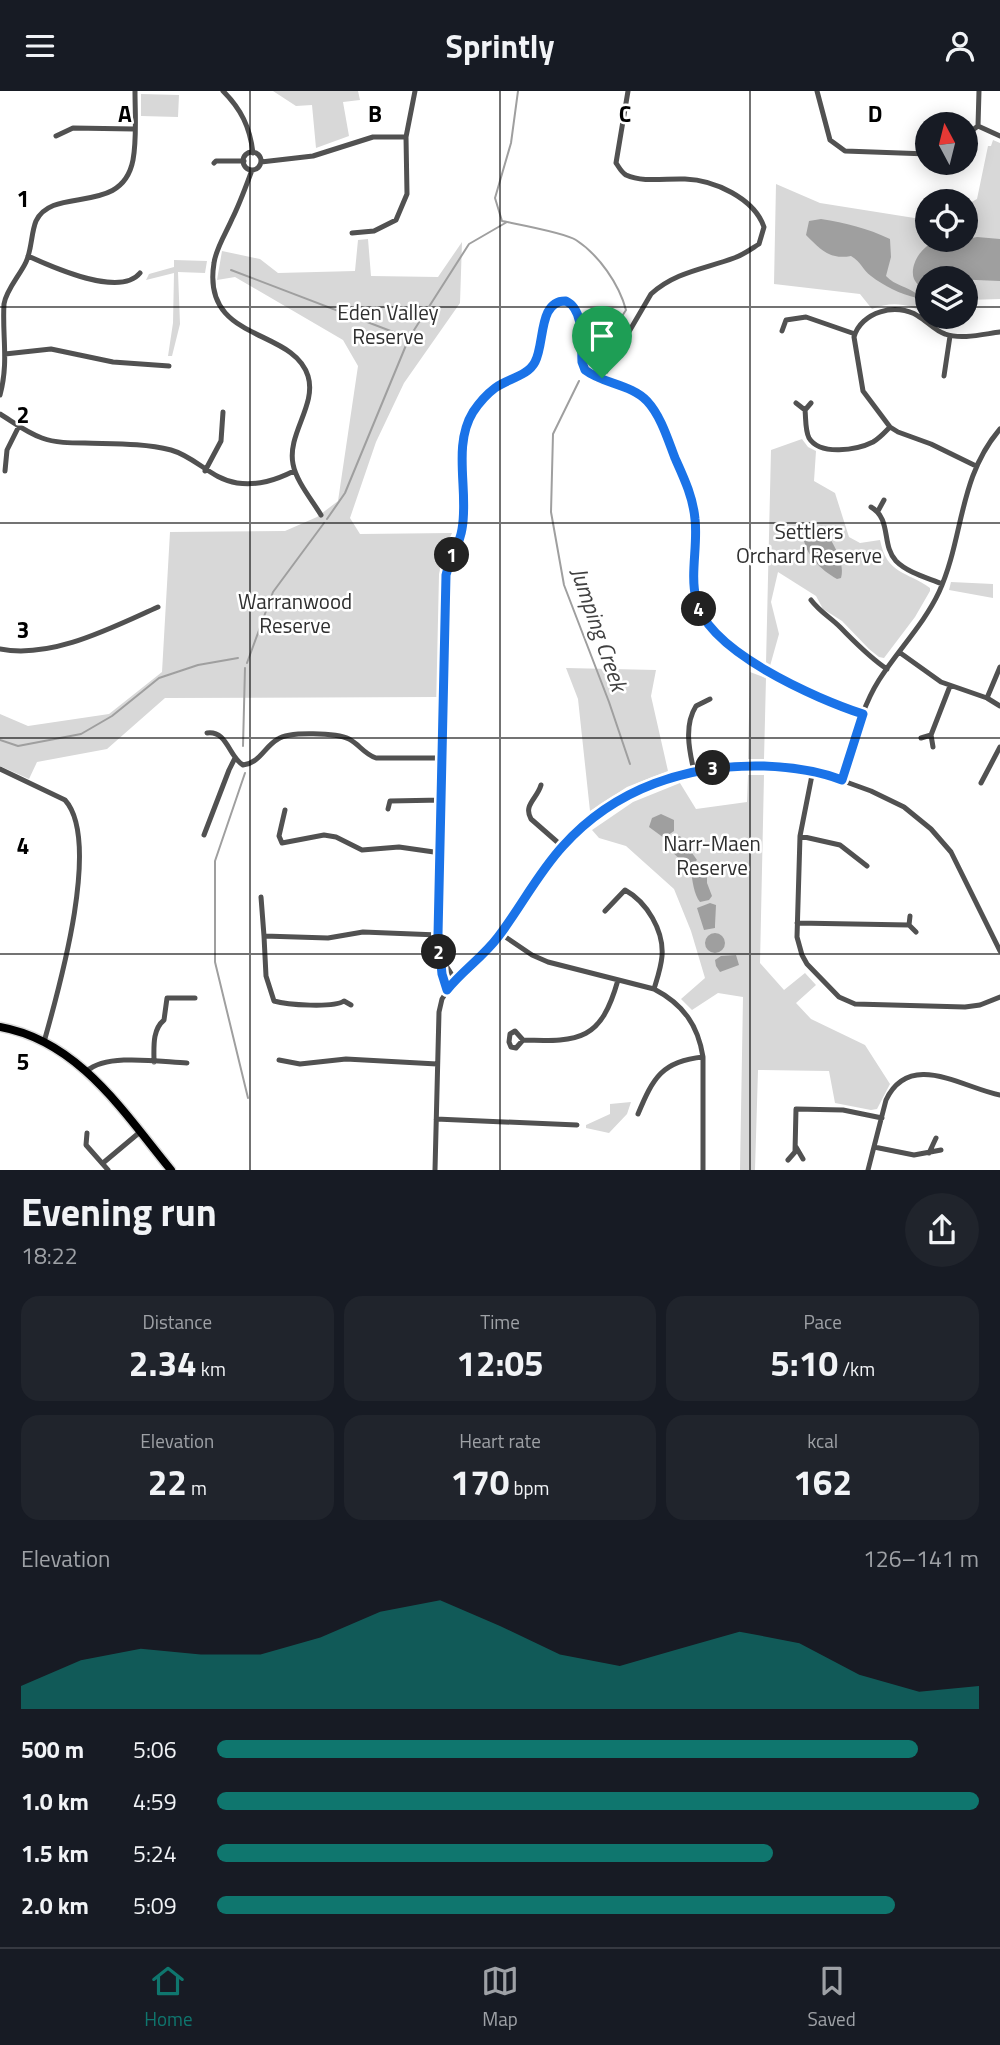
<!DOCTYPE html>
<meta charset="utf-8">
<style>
:root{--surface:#171b24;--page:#20242c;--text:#f1f3f6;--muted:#9ea1a6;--line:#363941;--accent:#0f766e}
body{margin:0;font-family:"Titillium Web",sans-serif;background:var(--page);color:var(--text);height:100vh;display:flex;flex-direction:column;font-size:26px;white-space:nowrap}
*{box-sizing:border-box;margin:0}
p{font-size:23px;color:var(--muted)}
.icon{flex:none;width:38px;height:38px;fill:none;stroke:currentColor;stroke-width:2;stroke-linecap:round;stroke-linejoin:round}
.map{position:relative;height:1079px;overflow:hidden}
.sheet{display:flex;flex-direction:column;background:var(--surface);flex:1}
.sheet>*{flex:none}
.needle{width:46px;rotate:353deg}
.fabs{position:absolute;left:915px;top:21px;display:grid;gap:14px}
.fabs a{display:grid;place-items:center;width:63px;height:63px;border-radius:50%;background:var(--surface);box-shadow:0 4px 18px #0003;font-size:35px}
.pin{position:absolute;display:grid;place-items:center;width:60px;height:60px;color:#fff;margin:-72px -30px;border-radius:50% 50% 50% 0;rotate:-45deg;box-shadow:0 0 7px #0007}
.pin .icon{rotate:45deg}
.km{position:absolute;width:35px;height:35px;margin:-18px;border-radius:50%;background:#222;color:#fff;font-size:19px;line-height:35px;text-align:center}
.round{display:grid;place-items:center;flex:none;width:74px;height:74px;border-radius:37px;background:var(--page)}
.overview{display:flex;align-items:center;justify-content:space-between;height:119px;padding:0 21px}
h1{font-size:38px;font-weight:700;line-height:52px}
.metrics{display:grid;grid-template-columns:repeat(3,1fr);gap:10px;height:119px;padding:7px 21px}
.metrics div{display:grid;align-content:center;border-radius:18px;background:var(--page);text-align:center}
.metrics b{font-size:35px;font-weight:700}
.metrics small{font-size:19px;font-weight:400}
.metrics p{font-size:19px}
.chart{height:196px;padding:14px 21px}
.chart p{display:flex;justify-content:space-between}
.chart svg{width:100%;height:126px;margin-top:7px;fill:var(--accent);opacity:.7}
ul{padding:0 21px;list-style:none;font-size:23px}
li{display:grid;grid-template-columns:112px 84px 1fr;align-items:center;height:52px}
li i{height:18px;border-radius:9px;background:var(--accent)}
header{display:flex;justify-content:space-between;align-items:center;height:91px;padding:0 21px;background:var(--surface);font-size:32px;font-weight:700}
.menu{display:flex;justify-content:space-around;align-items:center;height:98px;border-top:2px solid var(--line);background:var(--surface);font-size:19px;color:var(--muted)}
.menu a{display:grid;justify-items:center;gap:4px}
.menu .selected{color:var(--accent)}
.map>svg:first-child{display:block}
.green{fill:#d8d8d8}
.water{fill:#9f9f9f}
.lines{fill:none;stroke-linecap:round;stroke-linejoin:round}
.stream{stroke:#9f9f9f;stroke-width:2}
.primary-casing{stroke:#dbdbdb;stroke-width:11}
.minor{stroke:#515151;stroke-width:5}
.primary{stroke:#000;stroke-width:8}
.route-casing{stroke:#fff;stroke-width:14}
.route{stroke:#1a73e8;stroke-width:9}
.grid{fill:none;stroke:#000;stroke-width:2;stroke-opacity:0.55}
.labels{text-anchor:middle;stroke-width:5;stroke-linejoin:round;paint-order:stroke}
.park-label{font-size:21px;fill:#2f2f2f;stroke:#fff}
.water-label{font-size:23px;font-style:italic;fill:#404040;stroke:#fff}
.grid-label{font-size:23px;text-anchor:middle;font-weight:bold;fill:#000;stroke:#fff;stroke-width:5;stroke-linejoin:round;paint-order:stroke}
</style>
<header><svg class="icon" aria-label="menu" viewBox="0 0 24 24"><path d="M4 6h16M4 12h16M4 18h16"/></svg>Sprintly<svg class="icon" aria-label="person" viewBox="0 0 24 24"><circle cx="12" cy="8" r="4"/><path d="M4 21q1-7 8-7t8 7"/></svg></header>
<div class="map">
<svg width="1000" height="1079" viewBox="0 0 1000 1079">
<rect width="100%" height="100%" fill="#fff"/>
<path class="green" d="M273 0H358L360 9 343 11 349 45 316 57 312 14 296 15Z
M141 3 179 4 178 26 141 25Z
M993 49 1000 52V208L966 209V187H928L927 224C910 212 891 210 872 218L860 203 774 193 776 93 820 112 927 129 928 149H966V114L977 108 988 55H991Z
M368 148 371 185 438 186 462 151 460 212 404 292 376 351 350 427 360 443 452 442 440 469 438 606 165 607 107 658 37 671 29 688 0 675V623L28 635 109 623 162 581 170 441 285 440 317 426 338 410 358 275 343 249 235 186 217 189 222 160 260 168 278 182 355 180 358 149Z
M174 169 207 170 205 182 178 181 180 233 172 265H168L173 232 174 182 146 189 149 183 174 176Z
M802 348 808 356 816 360 814 390 835 402 849 446 860 452 880 449C887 484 907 480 930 497V500L915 526 884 567 879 566 869 558 842 530 823 518 816 505 778 481 771 511 779 543 770 575 766 573 771 359Z
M951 491 993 493V507L949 499Z
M566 577 656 579 651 605 668 680 627 696 590 720 578 608Z
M750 581 766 587 764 668H748Z
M748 684H764L760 872 784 899 805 882 816 894 796 912 811 928 865 954 890 993 877 1018 871 1019 835 1012 829 980 758 979 755 1079H740L743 906 718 902 692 919 681 908 705 887 691 840 674 798 626 755 599 747 592 739 633 711 680 692 696 718 747 711Z
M631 1011 627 1023 609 1042 586 1037V1034L610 1023V1013Z"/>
<path class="water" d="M821 128C846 132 867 137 890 148L891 166 886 185C895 195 908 195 918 204L917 207C900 203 884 195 871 185 862 178 862 172 851 165 829 169 820 158 806 144L809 130Z
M977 146 1000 148V190L928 187 927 197 924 201C921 198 916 192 914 188 909 175 921 156 933 152 945 149 964 149 977 146Z
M822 434C830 448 846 470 841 487L837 488C821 479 805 464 803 444L806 440Z
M661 723 674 729V740L664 747 649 736 652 727Z
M676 745H680L697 769 689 777 667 756 666 753Z
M702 775 707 779V792L712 805 709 809 700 811C694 804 692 788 691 779Z
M710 812 716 814 715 834V837L704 839 697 817Z
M705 852a10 10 0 1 1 20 0a10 10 0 1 1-20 0Z
M736 864 739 874 720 881 716 875 715 869 721 865Z"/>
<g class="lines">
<path class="stream" d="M518 0 511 52 495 107 502 130C516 133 566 142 576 149 599 164 619 193 626 219L599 261
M231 179 409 247
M579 290 553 343 551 421 564 494 609 611 630 673
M327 428 345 402 409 247 469 153 507 131
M247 572 273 501 324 432
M0 649 18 655 81 643 112 625 159 587 198 574 238 567
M243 655 245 577
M245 682 215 770V871L248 1007"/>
<defs>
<path id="primary" d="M0 936C79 950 124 1022 171 1079"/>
</defs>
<use href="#primary" class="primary-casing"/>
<path class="minor" d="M223 0C241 18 250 36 253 62
M817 0 830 49 845 60 928 63
M979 0 978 35 1000 45
M966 44 978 35
M56 45 73 37 134 38
M243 70a9 9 0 1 1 18 0a9 9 0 1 1-18 0Z
M261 71 313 65 373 46H406
M214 72 216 70H244
M252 79C246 95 240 112 232 128 226 142 216 157 214 172 201 252 293 236 308 285 317 314 287 343 293 373 296 390 312 409 321 424
M352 142 374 140 396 129 407 103 406 46 415 0
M28 165C52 176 120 207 140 182
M782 240 786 229 806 226 855 243
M5 263 51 258 113 271 169 275
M944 285 950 245
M602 287 651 203C675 181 704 178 734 167 743 164 751 158 759 153L764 136C754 107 714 89 685 88 667 87 643 92 626 84 621 81 619 76 616 72L628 0
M0 304C9 271 2 245 4 213 6 199 20 184 26 171 32 158 31 142 36 130 53 94 122 126 133 69 137 48 135 22 135 0
M796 312 805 319 811 312
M805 319C806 328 805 339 809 347 820 365 857 359 873 351 880 347 885 341 890 336
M0 323C13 331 27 342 42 347 55 352 71 352 85 352 113 353 143 352 171 359 196 366 211 388 237 392 258 395 276 389 294 380
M976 375 931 353 898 341 890 336 863 300 854 246C861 221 896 211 918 225 927 230 935 240 945 243 961 249 984 243 1000 241
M5 380 7 359 19 335
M205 380 221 350 223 321
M871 416C892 428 881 454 896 470 908 482 928 487 942 493
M878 420 884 409
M811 509C820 521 830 526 840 536 855 551 869 566 887 578
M0 558C52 568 111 537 158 516
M899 561 941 591 987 607 1000 615
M987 607 1000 576
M207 642C227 639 229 666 243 674 260 672 264 656 278 648 289 640 337 642 349 648 359 653 364 663 376 667H442
M931 644 950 595
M921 647 931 644 933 656
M0 678 65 709C102 750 58 901 44 951
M813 679 800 745 797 846 802 864 807 873 839 906 855 913 965 916 980 914 1000 906
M694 680C689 659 684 634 696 615L710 608
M842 689C853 655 860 619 879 589 898 559 924 533 939 501 964 446 958 387 1000 338
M981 692 1000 656
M541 694C537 708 523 714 531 728L563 756
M388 718 390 710 442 709
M285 719 279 745 282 752 324 744 336 746 362 759 399 756 441 762
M204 744 229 679 235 667
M800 745 840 754 867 775
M261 806 264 845
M605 820 625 799C647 811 664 840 662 865 661 877 657 888 654 898
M910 825 909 834 916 841
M797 832 909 834
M501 843 532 864 548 871 654 898C683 913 698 934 703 966V1079
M442 868 452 884 457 888
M447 899 442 883 438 844 446 484 462 439 464 356 469 331 475 318 488 302 526 281 534 274 547 224 554 212 567 210 577 219 582 271 585 279C612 300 637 291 658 326 672 358 692 392 695 427 698 454 689 486 697 513 711 562 817 607 863 623
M351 914 344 910C334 917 287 914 274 910L266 885 264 845 328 847 363 841 438 844
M523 949 515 940 510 943 509 951 511 956 516 957 523 949C581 951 601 949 618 889
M279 969 300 973 346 968 437 973
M154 971C154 956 152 939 164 929L167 907H195
M87 980C107 962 161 971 187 972
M638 1023C653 987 662 970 703 966
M436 1028 577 1034
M87 1042 86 1054 108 1079
M796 1056 803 1068
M874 1056 914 1064 941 1059
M929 1062 936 1047
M788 1069 795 1061 796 1018 843 1019 882 1027
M103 1072 140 1041
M435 1079 439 921 442 908 451 894 488 859 563 756 583 735 604 718 640 698 674 685 711 677 756 675 813 679 871 700 904 716 931 738 951 761 1000 860
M868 1079 886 1009C910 959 963 997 1000 1004"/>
<use href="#primary" class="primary"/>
</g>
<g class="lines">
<defs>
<path id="route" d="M566 210C585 219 581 253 582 271L585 279C603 293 631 293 647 310 661 325 668 349 675 367 684 387 693 406 695 428 698 454 690 482 696 508 706 560 817 608 863 623L842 689C816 679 792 676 764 675 688 673 615 697 563 755 538 782 521 816 498 846 483 866 462 880 447 899L442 883 438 844 446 484C450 468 460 453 462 438 469 401 452 355 473 321 479 312 487 303 495 297 507 288 528 285 535 271 545 253 538 209 566 210Z"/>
</defs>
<use href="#route" class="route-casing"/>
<use href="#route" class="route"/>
</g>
<path class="grid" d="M250 0V1079M500 0V1079M750 0V1079M0 216H928M966 216H1000M0 432H1000M0 647H1000M0 863H1000"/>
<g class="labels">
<g class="park-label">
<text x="388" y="229">Eden Valley<tspan x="388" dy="24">Reserve</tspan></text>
<text x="809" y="448">Settlers<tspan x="809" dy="24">Orchard Reserve</tspan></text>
<text x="295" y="518">Warranwood<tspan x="295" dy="24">Reserve</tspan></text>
<text x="712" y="760">Narr-Maen<tspan x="712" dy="24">Reserve</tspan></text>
</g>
<g class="water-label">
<text transform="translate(599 538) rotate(71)" y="8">Jumping Creek</text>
</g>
</g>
<g class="grid-label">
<text x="125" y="31">A</text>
<text x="375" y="31">B</text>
<text x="625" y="31">C</text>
<text x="875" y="31">D</text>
<text x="23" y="116">1</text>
<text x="23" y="332">2</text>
<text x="23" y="547">3</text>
<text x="23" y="763">4</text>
<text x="23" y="979">5</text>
</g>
</svg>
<div class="fabs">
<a><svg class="needle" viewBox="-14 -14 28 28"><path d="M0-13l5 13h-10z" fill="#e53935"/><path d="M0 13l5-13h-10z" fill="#9ea1a6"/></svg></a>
<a><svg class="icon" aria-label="locate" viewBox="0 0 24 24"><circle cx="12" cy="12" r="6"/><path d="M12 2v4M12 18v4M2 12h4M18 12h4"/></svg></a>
<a><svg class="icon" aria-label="layers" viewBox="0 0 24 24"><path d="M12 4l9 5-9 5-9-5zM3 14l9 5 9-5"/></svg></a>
</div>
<div class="pin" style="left:602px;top:287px;background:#1e9e55"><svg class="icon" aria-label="arrive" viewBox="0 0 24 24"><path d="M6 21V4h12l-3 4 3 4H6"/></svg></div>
<b class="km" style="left:452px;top:464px">1</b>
<b class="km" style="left:439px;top:861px">2</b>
<b class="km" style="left:713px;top:677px">3</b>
<b class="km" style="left:699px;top:518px">4</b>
</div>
<section class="sheet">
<div class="overview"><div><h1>Evening run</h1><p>18:22</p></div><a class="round"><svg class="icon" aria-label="share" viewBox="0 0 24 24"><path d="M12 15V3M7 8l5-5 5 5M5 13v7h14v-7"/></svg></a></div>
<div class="metrics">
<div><p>Distance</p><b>2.34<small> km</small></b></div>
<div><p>Time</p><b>12:05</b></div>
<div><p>Pace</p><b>5:10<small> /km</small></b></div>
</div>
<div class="metrics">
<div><p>Elevation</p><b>22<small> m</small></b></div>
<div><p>Heart rate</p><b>170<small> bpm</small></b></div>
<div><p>kcal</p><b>162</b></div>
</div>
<div class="chart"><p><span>Elevation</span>126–141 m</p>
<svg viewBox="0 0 160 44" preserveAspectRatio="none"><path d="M0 44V36L10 27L20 23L30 25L40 25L50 19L60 10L70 6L80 15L90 25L100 29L110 23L120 17L130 21L140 32L150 38L160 36V44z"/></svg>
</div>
<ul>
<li><b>500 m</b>5:06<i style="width:92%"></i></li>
<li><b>1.0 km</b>4:59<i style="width:100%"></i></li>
<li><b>1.5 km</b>5:24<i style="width:73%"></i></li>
<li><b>2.0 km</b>5:09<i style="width:89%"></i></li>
</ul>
</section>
<nav class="menu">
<a class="selected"><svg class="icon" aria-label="home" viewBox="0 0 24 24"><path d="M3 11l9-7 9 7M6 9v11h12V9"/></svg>Home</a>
<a><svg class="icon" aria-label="map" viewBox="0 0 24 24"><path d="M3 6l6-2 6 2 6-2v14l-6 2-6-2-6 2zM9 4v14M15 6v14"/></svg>Map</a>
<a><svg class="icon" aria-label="saved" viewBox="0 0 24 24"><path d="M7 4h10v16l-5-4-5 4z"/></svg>Saved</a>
</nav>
